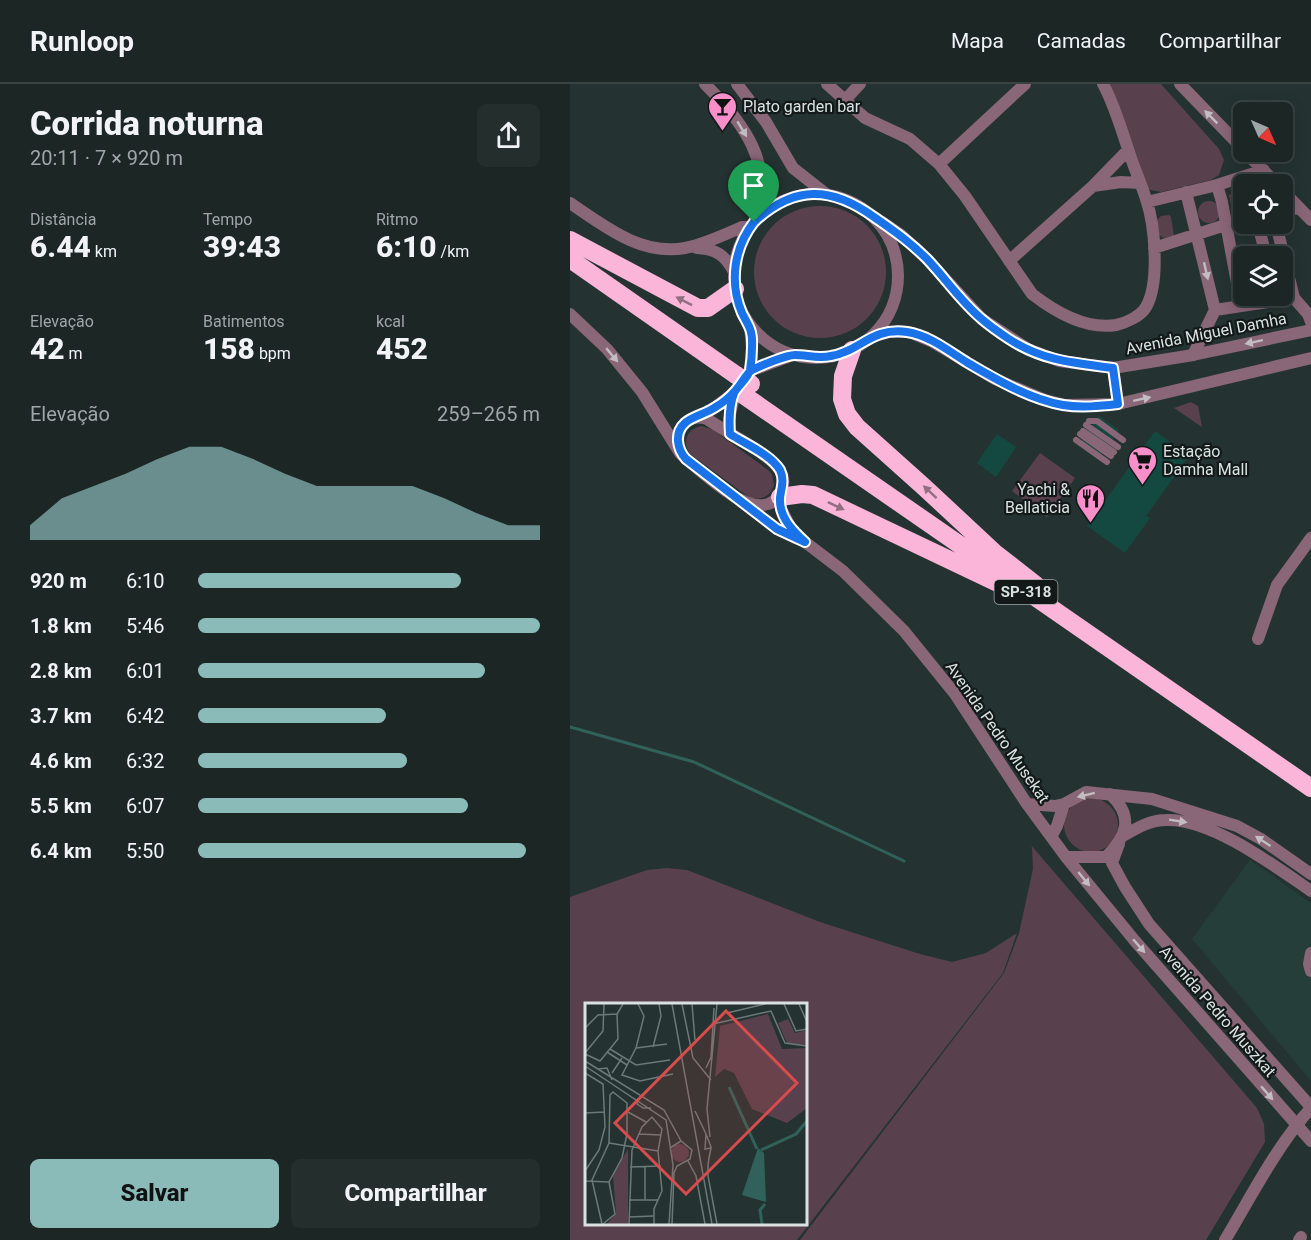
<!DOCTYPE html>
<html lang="pt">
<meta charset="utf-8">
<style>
:root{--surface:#1b2625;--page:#242e2d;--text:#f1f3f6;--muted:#a0a5a7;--line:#394342;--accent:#8bbbb9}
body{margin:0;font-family:Roboto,sans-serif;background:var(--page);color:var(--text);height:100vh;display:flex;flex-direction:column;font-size:22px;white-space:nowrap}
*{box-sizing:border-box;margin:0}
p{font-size:20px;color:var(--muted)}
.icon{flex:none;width:33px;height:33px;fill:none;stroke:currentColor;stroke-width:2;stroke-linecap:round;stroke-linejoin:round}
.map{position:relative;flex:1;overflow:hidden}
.panel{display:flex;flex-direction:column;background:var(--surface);width:570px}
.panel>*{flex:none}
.needle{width:39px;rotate:135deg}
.tools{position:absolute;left:663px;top:18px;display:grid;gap:12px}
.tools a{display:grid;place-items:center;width:60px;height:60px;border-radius:9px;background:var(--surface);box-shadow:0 3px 15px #0003,0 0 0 2px var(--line);font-size:30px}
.pin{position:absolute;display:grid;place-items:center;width:51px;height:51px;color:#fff;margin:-62px -26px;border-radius:50% 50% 50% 0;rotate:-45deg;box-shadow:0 0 6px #0007}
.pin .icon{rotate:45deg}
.round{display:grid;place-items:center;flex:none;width:63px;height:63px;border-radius:9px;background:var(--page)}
.summary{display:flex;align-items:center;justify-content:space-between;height:102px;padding:0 30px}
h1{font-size:33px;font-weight:800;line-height:45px}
.stats{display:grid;grid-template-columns:repeat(3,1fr);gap:9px;height:102px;padding:6px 30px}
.stats div{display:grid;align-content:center}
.stats b{font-size:30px;font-weight:800}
.stats small{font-size:16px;font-weight:400}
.stats p{font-size:16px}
.chart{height:168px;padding:12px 30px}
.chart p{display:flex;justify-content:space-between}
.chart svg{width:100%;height:108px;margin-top:6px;fill:var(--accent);opacity:.7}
.action{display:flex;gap:12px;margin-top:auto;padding:12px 30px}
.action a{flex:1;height:69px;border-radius:9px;background:var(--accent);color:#111;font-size:24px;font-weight:800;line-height:69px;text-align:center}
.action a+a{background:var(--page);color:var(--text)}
ul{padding:0 30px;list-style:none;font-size:20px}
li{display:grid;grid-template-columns:96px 72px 1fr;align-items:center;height:45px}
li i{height:15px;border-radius:8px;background:var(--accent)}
header{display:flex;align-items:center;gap:36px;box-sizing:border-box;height:84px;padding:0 30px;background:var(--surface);border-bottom:2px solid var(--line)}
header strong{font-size:28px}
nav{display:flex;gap:33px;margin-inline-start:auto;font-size:21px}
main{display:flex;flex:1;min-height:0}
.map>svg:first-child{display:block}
.built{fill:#263e3a}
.green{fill:#58414d;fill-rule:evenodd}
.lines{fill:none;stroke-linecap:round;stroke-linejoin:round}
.stream{stroke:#30625b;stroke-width:3}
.building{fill:#144942}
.service{stroke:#896678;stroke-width:6}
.minor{stroke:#896678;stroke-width:12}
.tertiary{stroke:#896678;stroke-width:12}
.motorway{stroke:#fab5d9;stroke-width:18}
.motorway-bridge{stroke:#fab5d9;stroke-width:18}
.oneway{fill:#c1bdc1}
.oneway2{fill:#926f82}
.route-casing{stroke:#fff;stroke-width:12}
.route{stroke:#1a73e8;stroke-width:8}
.labels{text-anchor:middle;stroke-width:4.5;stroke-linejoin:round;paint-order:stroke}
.shield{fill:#131918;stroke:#9ea6a4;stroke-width:1.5}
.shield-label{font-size:15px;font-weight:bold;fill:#d9e2e0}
.poi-label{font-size:16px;fill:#d9e2e0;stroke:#131918;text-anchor:start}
.street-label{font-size:16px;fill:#d9e2e0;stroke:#131918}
.inset-river{fill:none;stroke:#30625b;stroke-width:3}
.inset-road{fill:none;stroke:#6c7977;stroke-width:1.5}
.view{fill:#d74d4d;fill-opacity:0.15;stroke:#d74d4d;stroke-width:3}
.inset-edge{fill:none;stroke:#d9e2e0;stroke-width:3}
</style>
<header>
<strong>Runloop</strong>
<nav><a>Mapa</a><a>Camadas</a><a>Compartilhar</a></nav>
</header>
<main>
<section class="panel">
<div class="summary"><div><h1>Corrida noturna</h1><p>20:11 · 7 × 920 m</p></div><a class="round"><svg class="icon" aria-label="share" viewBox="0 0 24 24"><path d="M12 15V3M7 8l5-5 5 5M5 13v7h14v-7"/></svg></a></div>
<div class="stats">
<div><p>Distância</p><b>6.44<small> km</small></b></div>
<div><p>Tempo</p><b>39:43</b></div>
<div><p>Ritmo</p><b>6:10<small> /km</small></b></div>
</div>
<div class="stats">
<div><p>Elevação</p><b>42<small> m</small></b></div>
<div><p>Batimentos</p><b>158<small> bpm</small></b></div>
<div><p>kcal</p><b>452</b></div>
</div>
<div class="chart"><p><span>Elevação</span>259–265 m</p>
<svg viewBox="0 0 160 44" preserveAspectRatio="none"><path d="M0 44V38L10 27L20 22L30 17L40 11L50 6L60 6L70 11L80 17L90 22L100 22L110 22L120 22L130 27L140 33L150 38L160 38V44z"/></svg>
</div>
<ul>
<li><b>920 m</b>6:10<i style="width:77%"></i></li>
<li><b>1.8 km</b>5:46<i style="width:100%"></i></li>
<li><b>2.8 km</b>6:01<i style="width:84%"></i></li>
<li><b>3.7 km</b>6:42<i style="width:55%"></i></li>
<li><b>4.6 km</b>6:32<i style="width:61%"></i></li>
<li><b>5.5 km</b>6:07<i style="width:79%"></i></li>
<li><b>6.4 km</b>5:50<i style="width:96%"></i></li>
</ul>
<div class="action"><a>Salvar</a><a>Compartilhar</a></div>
</section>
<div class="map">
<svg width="741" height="1156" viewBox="0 0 741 1156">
<rect width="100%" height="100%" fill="#243331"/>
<path class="built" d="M680 776 741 819V997L622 855Z"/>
<path class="green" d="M538 0H591L649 65 654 76 649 91 641 96 591 108 577 105Z
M670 106 673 109V129L666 131 663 129 659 111Z
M628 128a11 11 0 1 1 22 0a11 11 0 1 1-22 0Z
M184 188a66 66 0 1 1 132 0a66 66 0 1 1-132 0Z
M599 131 601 133 604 152 594 154 587 150 585 138 591 132Z
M621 318 628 322 632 343 604 324Z
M132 342 143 346 198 386 202 390 204 401C200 413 192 416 180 414L120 370C111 357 118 344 132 342Z
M470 369 505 394 477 433 442 407Z
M494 741a27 27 0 1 1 54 0a27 27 0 1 1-54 0Z
M460 760 687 1024 694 1040 695 1058 636 1156H230L434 889 449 849 463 785 462 763Z
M97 784 117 786 250 838 350 870 382 878 416 869 447 849 433 889 227 1156H0V813L77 786ZM236 920V1140H16V920Z"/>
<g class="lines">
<path class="stream" d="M0 643 124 678 334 777"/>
</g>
<path class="building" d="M529 332 549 346 528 376 508 361Z
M585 347 619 372 576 432 580 434 555 469 517 442Z
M427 350 446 363 426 393 407 379Z"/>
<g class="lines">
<path class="service" d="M519 337H527L553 356
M516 341 548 363
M513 347 544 368
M510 350 541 372
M506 356 537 378"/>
<path class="minor" d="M257 0 295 34 340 55 369 80 395 112 462 210C484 227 516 246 546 241 556 239 571 232 576 223 590 199 585 141 576 115 571 99 564 84 559 68 551 45 545 22 533 0
M610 0 674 66
M275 16 290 0
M675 68 707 100
M369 80 455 0
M647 101 652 118 671 221
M523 102 551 98 570 99
M712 106 741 136
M616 108 645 226
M577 118 647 101 694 86
M712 126 729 124
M688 140 696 172
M706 140 724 214
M584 164 674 135
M439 177 523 102 558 66
M623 271 645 226 724 214 738 230 741 238
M688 555 707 501 741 454
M741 869 739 880 741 887
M655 1156C682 1111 706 1063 741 1024
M729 1156 731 1153"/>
<path class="tertiary" d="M135 0C173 38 206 81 185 136
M167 0 196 38 223 84 256 110
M164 192a82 82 0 1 1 164 0a82 82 0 1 1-164 0Z
M0 119C34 142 71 172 115 164 135 160 154 151 172 143H180
M312 138 331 151 357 175 412 235 458 265 489 277 543 284 623 271 741 246
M127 164C146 165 155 171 164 188
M0 230 37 265 72 308 110 369 116 375C134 389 174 429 198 420 202 419 206 415 210 413 214 403 215 393 209 385 198 369 154 347 137 335 114 328 104 349 110 369
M180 241 182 265 180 287
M301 253 319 248H339L363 258 425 295 475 316 495 321 548 320 741 274
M543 284 548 320
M129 333 144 324 165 308 180 287 223 271
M160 350 159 335 165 308
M210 413 211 425 221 444 235 458 273 487 334 547 385 610 457 720 496 773 565 857 741 1057
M175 420 207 445 226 454
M457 720 485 722 494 720 516 708 582 715 667 742 691 755 741 790
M482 751 487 742 494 720
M553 752C567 744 580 736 596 736 641 734 706 783 741 807
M549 760 542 779 555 803 579 840 741 1023
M496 773H536C556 753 565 733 540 710"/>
<path class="motorway" d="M0 156 128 224H138L165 205
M0 175 166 291
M282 266 273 292 272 315 277 330 287 343 354 403 425 469 466 501
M172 310 741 704
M210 413 232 410 243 411 428 499"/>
<path class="motorway-bridge" d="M166 291 181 300"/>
</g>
<defs><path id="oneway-solid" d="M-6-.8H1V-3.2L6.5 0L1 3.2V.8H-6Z" transform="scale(1.5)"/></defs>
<g class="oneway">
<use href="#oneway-solid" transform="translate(641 33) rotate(-135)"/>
<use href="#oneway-solid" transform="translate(172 45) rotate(59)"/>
<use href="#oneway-solid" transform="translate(636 187) rotate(77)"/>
<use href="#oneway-solid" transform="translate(684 258) rotate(168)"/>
<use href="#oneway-solid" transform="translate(42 271) rotate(50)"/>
<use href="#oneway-solid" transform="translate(572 315) rotate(-12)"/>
<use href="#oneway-solid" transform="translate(516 711) rotate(166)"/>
<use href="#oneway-solid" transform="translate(608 737) rotate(9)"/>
<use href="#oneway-solid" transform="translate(693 757) rotate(-147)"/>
<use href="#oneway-solid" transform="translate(514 795) rotate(51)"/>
<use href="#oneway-solid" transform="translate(569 862) rotate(49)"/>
<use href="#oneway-solid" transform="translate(697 1009) rotate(49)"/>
</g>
<g class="oneway2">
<use href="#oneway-solid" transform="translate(114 217) rotate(-153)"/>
<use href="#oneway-solid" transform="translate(360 408) rotate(-137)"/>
<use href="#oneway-solid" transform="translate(266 422) rotate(25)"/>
</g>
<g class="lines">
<defs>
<path id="route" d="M184 138C164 164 159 198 172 229 179 243 183 246 182 263 182 270 181 280 180 286 178 295 168 301 164 309 159 322 159 336 160 350 175 360 200 370 210 386 215 396 211 404 210 414 209 433 222 446 235 458L207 445 116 375C107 365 104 349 115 339 123 332 135 330 144 324 151 320 159 314 165 307 171 301 175 291 182 286 190 282 216 271 225 271 237 271 248 275 261 272 291 267 301 243 337 248 359 251 380 268 398 279 427 296 460 315 493 321 511 324 530 322 548 320L543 284C504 279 473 277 439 255 430 249 421 243 413 236 392 219 376 195 357 175 339 157 324 147 304 133 261 102 224 101 184 138"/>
</defs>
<use href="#route" class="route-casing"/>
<use href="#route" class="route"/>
</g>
<defs>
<symbol id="bar-pin" viewBox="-11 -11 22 30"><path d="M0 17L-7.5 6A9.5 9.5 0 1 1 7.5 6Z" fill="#f98fca" stroke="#131918"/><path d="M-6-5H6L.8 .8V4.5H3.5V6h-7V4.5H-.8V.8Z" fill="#111"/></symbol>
<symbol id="supermarket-pin" viewBox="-11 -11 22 30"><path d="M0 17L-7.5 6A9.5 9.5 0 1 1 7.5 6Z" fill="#f98fca" stroke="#131918"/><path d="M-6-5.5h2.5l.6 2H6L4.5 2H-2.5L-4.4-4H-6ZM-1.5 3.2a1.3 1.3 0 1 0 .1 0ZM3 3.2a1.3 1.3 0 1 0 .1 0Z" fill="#111"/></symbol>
<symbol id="restaurant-pin" viewBox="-11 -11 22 30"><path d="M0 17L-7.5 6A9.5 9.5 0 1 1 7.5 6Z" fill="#f98fca" stroke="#131918"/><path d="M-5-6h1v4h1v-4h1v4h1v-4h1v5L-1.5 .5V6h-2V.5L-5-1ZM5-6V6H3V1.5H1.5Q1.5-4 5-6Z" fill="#111"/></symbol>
</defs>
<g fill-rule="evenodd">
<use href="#bar-pin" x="136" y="6" width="33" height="45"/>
<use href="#supermarket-pin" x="556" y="360" width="33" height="45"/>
<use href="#restaurant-pin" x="504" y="398" width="33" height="45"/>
</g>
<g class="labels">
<rect class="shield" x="424.5" y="496" width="63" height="24" rx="4.5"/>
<g class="shield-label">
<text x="456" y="513">SP-318</text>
</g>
<g class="poi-label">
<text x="173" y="28">Plato garden bar</text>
<text x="593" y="373">Estação<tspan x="593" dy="18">Damha Mall</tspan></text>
<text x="500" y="411" text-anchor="end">Yachi &amp;<tspan x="500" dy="18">Bellaticia</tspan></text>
</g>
<g class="street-label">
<text transform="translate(636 249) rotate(-11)" y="6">Avenida Miguel Damha</text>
<text transform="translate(428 648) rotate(55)" y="6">Avenida Pedro Musekat</text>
<text transform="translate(648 927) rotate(49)" y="6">Avenida Pedro Muszkat</text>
</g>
</g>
<g transform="translate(15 919)">
<rect width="222" height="222" fill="#243331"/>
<path d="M183 11 197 46 222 45V105L202 120 167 106 149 70 139 66 130 74 135 23ZM203 16 210 30 222 27V42L202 40 193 20ZM86 150a9 9 0 1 1 18 0a9 9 0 1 1-18 0ZM43 146V221H22L31 210 28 172Z" fill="#58414d"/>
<path d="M173 145 179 150 181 199 157 192Z" fill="#30625b"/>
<path class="inset-river" d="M144 84 172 146M176 147 211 131 222 118M177 221 175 207 180 201"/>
<path class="inset-road" d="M53 1 59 13 51 45 37 72 55 78 88 71M87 1 127 221M97 1 108 55 126 77M107 1 110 37M199 1 211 28 222 26M214 1 222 19M142 10 180 1M128 21 186 8 200 40 222 43M0 25 13 12 32 11M68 44 76 13 74 1M51 45 82 41M25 46 51 62 85 57M22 49 42 62M0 50 18 28 19 1M0 51 15 58 33 36 32 11 38 1M0 58 79 107 96 138M0 63 81 117 88 162 84 221M121 65 126 54 129 5M13 66 22 65 27 77M0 70 18 81 20 124 14 147 0 168M27 70 37 55M53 95 52 101 58 105H66M0 106V137M110 108 121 131M43 109 61 119M0 110 19 109M54 131 76 132M125 134 122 106 132 1M24 140 73 148M85 145 96 138 107 147 105 156 92 163 89 170 87 221M126 145 120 146 121 131 126 144V145L124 155 123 162V173L132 221M103 158 111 173 120 221M45 164 76 163M0 178 24 179M44 197H73M60 197V164M44 214 68 213M17 221 7 177 24 140 25 92 28 89 42 100V131L37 155 24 179 30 211 18 221M44 221 47 147 57 124 67 114 77 126 73 148 77 188 69 206V221"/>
<path class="view" d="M141 8 212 80 101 191 30 120Z"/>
<rect width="222" height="222" class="inset-edge"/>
</g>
</svg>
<div class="tools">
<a><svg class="needle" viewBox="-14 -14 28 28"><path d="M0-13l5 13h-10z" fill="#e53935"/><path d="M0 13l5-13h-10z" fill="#a0a5a7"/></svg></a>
<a><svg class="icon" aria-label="locate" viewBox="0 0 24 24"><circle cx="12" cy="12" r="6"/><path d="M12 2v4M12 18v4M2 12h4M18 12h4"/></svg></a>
<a><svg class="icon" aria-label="layers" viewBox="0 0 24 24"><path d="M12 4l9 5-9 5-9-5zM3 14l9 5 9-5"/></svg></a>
</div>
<div class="pin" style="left:184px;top:138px;background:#1e9e55"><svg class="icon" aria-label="arrive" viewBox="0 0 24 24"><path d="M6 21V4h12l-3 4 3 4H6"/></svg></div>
</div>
</main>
